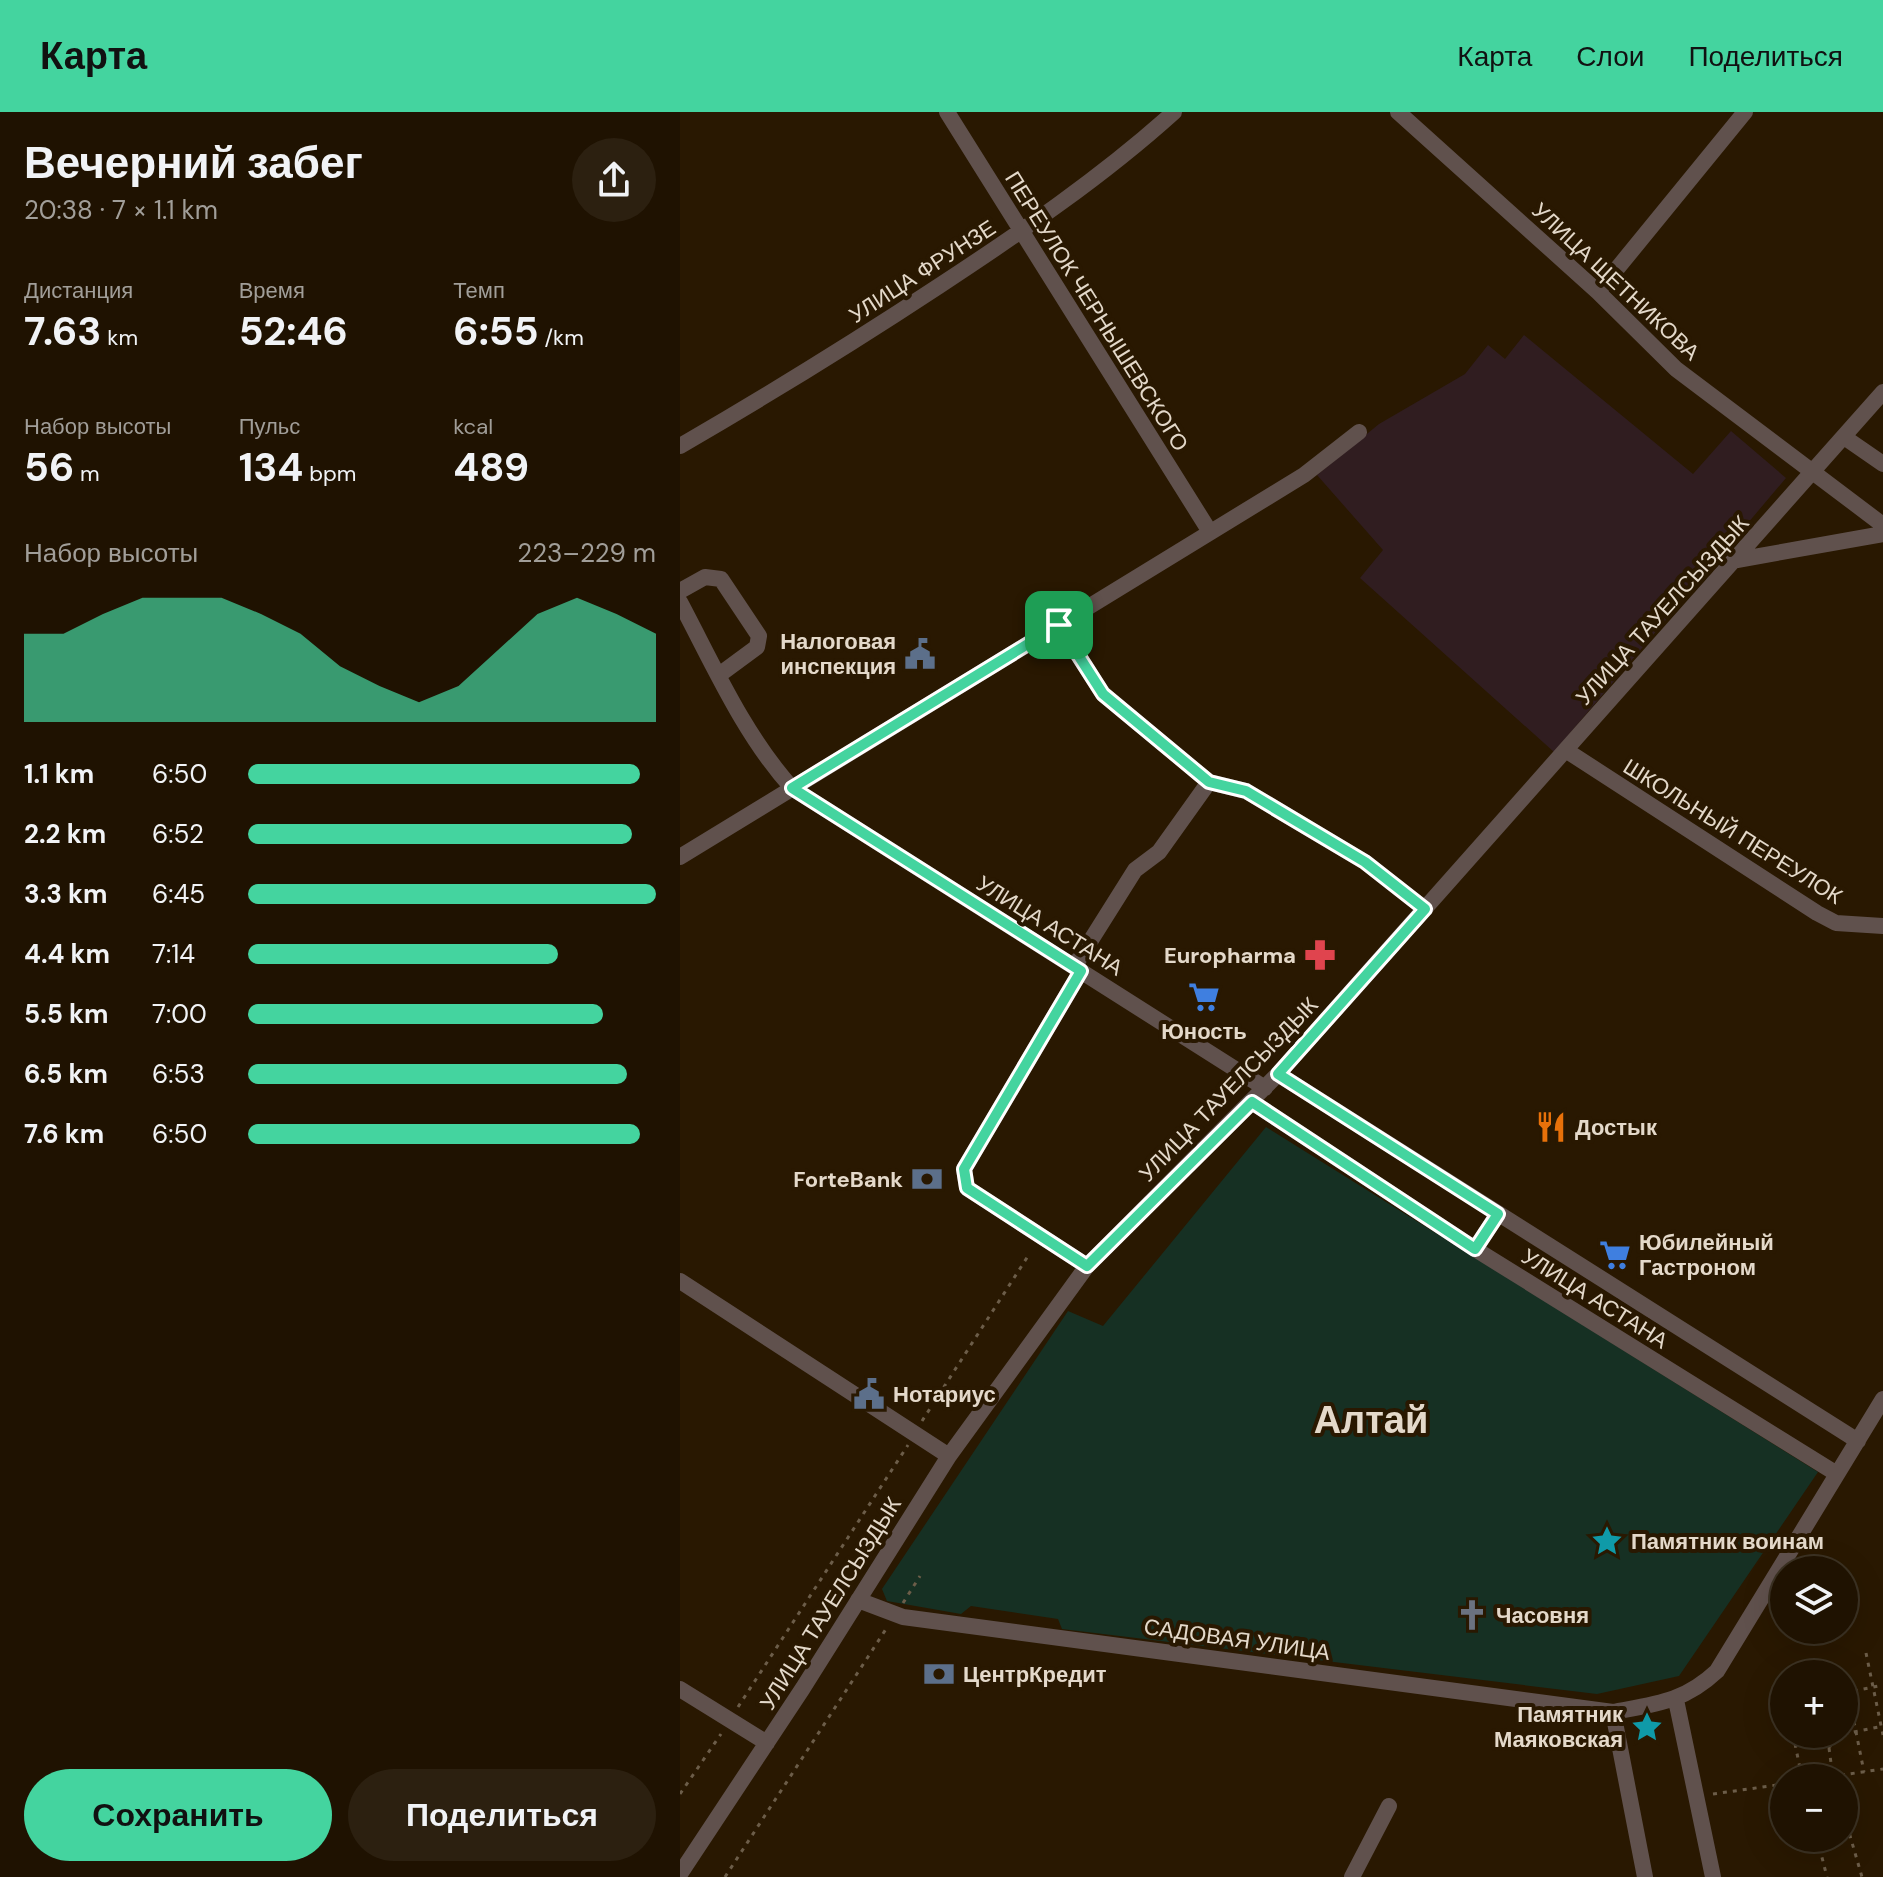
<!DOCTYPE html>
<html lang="ru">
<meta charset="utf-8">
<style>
:root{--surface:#1f1201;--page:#2c2010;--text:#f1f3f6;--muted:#a19e99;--line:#3c3223;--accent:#44d49f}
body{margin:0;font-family:"DM Sans",sans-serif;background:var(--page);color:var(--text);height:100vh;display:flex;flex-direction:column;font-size:30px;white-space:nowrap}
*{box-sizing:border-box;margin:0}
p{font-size:26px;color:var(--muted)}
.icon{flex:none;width:44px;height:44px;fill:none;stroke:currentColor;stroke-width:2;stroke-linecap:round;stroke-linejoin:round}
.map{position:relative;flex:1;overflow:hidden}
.drawer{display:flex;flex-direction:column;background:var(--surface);width:680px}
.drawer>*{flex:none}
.controls{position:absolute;left:1090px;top:1444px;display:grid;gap:16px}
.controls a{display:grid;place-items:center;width:88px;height:88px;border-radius:50%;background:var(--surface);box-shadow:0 8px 32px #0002,0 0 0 2px var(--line);font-size:40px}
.pin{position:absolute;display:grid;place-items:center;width:68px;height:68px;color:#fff;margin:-34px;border-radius:16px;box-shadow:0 4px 12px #0006}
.round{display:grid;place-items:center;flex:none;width:84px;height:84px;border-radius:42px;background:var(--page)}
.overview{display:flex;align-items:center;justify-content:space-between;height:136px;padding:0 24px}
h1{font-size:44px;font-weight:700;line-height:60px}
.figures{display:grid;grid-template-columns:repeat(3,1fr);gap:12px;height:136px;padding:8px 24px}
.figures div{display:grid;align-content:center}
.figures b{font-size:40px;font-weight:700}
.figures small{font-size:22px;font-weight:400}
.figures p{font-size:22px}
.chart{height:224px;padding:16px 24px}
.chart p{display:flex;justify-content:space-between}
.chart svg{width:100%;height:144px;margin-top:8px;fill:var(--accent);opacity:.7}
.action{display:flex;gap:16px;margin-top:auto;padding:16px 24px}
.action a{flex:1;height:92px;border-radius:48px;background:var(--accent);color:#111;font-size:32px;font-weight:700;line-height:92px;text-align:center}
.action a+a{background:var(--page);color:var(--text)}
ul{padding:0 24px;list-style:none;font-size:26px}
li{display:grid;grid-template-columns:128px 96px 1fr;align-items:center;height:60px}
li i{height:20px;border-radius:10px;background:var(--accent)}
header{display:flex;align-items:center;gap:48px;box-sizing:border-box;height:112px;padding:0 40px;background:var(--accent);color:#111}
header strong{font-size:38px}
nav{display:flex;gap:44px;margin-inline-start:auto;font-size:28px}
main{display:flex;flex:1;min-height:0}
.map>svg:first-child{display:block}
.medical{fill:#301d20}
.green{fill:#163023}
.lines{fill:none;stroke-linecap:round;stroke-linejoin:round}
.path{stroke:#6c5d49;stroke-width:3;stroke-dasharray:4 6;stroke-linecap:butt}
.minor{stroke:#60514d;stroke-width:16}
.route-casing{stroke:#fff;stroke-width:16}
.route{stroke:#44d49f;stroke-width:10}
.labels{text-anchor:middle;stroke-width:8;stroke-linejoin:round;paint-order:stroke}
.street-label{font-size:22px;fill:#e4d9ca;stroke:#291801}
.poi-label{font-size:22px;font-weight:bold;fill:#e4d9ca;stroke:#291801;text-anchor:start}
.town-label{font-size:38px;font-weight:bold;fill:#e4d9ca;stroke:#291801}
</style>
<header>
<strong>Карта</strong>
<nav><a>Карта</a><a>Слои</a><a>Поделиться</a></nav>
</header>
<main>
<section class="drawer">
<div class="overview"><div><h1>Вечерний забег</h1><p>20:38 · 7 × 1.1 km</p></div><a class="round"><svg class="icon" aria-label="share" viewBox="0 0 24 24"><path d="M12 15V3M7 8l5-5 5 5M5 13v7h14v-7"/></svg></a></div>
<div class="figures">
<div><p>Дистанция</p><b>7.63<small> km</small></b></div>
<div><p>Время</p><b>52:46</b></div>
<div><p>Темп</p><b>6:55<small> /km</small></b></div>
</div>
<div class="figures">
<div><p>Набор высоты</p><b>56<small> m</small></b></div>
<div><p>Пульс</p><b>134<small> bpm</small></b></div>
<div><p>kcal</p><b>489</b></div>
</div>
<div class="chart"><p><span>Набор высоты</span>223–229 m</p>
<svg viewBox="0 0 160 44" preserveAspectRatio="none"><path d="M0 44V17L10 17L20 11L30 6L40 6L50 6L60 11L70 17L80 27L90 33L100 38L110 33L120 22L130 11L140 6L150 11L160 17V44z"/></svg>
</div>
<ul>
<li><b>1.1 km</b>6:50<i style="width:96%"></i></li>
<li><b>2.2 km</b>6:52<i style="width:94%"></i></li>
<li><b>3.3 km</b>6:45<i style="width:100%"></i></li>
<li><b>4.4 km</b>7:14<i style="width:76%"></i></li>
<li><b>5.5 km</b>7:00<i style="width:87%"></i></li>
<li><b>6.5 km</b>6:53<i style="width:93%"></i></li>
<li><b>7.6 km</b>6:50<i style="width:96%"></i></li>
</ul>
<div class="action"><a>Сохранить</a><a>Поделиться</a></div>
</section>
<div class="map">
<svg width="1203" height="1765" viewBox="0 0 1203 1765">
<rect width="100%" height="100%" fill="#291801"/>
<path class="medical" d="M844 223 1013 362 1051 319 1106 366 874 640 680 466 703 438 637 363 699 312 785 262 808 233 825 247Z"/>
<path class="green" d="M586 1015 1138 1360 999 1564 917 1582 382 1517 378 1507 291 1494 281 1502 207 1489 202 1477 388 1199 423 1214Z"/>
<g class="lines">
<path class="path" d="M242 1309 350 1141
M223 1491 240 1464
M1186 1541 1203 1623
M1168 1580 1184 1660
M1164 1581 1203 1573
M58 1595 228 1333
M1113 1622 1122 1666
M1138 1622V1631L1146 1636 1155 1632V1622
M1164 1622 1203 1614
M1115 1631 1137 1627
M1149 1636 1153 1666
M1141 1666 1203 1657
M0 1682 41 1622
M1033 1682 1104 1672
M1164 1703 1182 1765
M1137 1726 1147 1765
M45 1765 208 1514"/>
<path class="minor" d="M267 0 530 420
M718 0 918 180 996 257 1203 413
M918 180 1065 0
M1164 325 1203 352
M0 334C88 283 174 230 259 174 341 120 422 65 494 0
M1057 448 1203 422
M0 479 25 465 41 467 79 524 77 535 39 563
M0 490C33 552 64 623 112 676L585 976
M379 513 423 582 529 670 566 679 685 750 745 797
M887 639 1137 801 1156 811 1203 814
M0 745 624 363 679 320
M394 855 455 758 479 740 529 670
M401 859 284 1057 287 1076 407 1154
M598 962 1178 1329
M572 990 795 1137 1157 1362
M795 1137 818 1102
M0 1169 269 1344
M178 1488 223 1505 933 1600C976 1592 1004 1590 1037 1559L1203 1287
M0 1577 87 1631
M996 1588 1033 1765
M933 1600 965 1765
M0 1762 123 1576 269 1344 407 1154 598 962 1203 280
M672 1765 709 1694"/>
</g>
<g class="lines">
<defs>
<path id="route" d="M379 513 423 582 529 670 566 679 685 750 745 797 598 962 818 1102 795 1137 572 990 407 1154 287 1076 284 1057 401 859 112 676Z"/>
</defs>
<use href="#route" class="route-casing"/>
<use href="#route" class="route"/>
</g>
<defs>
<symbol id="civic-bare" viewBox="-9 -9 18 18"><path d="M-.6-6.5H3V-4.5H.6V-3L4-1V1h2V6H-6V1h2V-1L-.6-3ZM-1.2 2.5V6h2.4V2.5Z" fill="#5c6f8a" stroke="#291801" stroke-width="2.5" paint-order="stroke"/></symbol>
<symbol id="pharmacy-bare" viewBox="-9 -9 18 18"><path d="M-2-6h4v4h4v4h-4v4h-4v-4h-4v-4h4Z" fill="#e0444e" stroke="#291801" stroke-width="2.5" paint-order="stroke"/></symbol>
<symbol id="supermarket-bare" viewBox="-9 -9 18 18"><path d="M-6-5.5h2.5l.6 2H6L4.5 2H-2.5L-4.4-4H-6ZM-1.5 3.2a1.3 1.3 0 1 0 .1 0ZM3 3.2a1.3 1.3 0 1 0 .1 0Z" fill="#3f7fe0" stroke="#291801" stroke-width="2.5" paint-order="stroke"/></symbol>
<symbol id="restaurant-bare" viewBox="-9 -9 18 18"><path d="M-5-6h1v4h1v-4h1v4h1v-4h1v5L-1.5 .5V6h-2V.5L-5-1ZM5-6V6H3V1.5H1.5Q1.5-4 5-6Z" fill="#e8710a" stroke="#291801" stroke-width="2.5" paint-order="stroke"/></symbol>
<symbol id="bank-bare" viewBox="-9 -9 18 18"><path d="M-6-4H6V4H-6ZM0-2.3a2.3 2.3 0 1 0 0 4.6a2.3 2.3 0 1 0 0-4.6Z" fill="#5c6f8a" stroke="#291801" stroke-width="2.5" paint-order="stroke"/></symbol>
<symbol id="sight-bare" viewBox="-9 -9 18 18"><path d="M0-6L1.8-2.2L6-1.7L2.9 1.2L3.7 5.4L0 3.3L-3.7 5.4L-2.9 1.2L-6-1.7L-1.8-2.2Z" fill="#0f9aa8" stroke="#291801" stroke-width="2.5" paint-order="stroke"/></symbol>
<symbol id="church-bare" viewBox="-9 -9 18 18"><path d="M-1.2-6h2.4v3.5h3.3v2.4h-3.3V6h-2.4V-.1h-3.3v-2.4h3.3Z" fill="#6b7280" stroke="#291801" stroke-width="2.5" paint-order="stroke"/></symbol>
</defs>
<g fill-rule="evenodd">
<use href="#civic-bare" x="218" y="520" width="44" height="44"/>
<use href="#pharmacy-bare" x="618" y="821" width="44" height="44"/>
<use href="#supermarket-bare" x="502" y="863" width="44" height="44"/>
<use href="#restaurant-bare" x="849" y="993" width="44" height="44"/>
<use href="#bank-bare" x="225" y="1045" width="44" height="44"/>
<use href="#supermarket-bare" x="913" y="1121" width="44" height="44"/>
<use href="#civic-bare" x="167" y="1260" width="44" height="44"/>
<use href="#sight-bare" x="905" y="1407" width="44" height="44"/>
<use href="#church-bare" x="770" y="1481" width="44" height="44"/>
<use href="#bank-bare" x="237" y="1540" width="44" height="44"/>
<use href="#sight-bare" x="945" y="1593" width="44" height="44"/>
</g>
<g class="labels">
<g class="street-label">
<text transform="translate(242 159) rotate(-33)" y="8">УЛИЦА ФРУНЗЕ</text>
<text transform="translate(936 169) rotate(43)" y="8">УЛИЦА ЩЕТНИКОВА</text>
<text transform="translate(417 199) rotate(58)" y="8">ПЕРЕУЛОК ЧЕРНЫШЕВСКОГО</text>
<text transform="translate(982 498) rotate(-48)" y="8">УЛИЦА ТАУЕЛСЫЗДЫК</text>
<text transform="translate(1053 719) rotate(32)" y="8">ШКОЛЬНЫЙ ПЕРЕУЛОК</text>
<text transform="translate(370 813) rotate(32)" y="8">УЛИЦА АСТАНА</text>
<text transform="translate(548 977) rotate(-46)" y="8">УЛИЦА ТАУЕЛСЫЗДЫК</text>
<text transform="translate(915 1186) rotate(32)" y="8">УЛИЦА АСТАНА</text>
<text transform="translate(150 1491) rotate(-58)" y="8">УЛИЦА ТАУЕЛСЫЗДЫК</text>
<text transform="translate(557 1527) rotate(8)" y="8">САДОВАЯ УЛИЦА</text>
</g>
<g class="poi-label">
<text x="216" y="537" text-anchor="end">Налоговая<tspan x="216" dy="25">инспекция</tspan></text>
<text x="616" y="851" text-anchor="end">Europharma</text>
<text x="524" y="927" text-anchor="middle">Юность</text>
<text x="895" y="1023">Достык</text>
<text x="223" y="1075" text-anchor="end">ForteBank</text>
<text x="959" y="1138">Юбилейный<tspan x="959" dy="25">Гастроном</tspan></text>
<text x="213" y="1290">Нотариус</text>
<text x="951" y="1437">Памятник воинам</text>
<text x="816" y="1511">Часовня</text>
<text x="283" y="1570">ЦентрКредит</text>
<text x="943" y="1610" text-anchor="end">Памятник<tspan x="943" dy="25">Маяковская</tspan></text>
</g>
<g class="town-label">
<text x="691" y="1321">Алтай</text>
</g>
</g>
</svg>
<div class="controls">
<a><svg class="icon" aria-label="layers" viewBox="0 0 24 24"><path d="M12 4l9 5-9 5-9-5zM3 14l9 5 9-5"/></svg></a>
<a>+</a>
<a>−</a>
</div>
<div class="pin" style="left:379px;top:513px;background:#1e9e55"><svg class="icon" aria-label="arrive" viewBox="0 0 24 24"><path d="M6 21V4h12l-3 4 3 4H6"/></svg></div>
</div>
</main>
